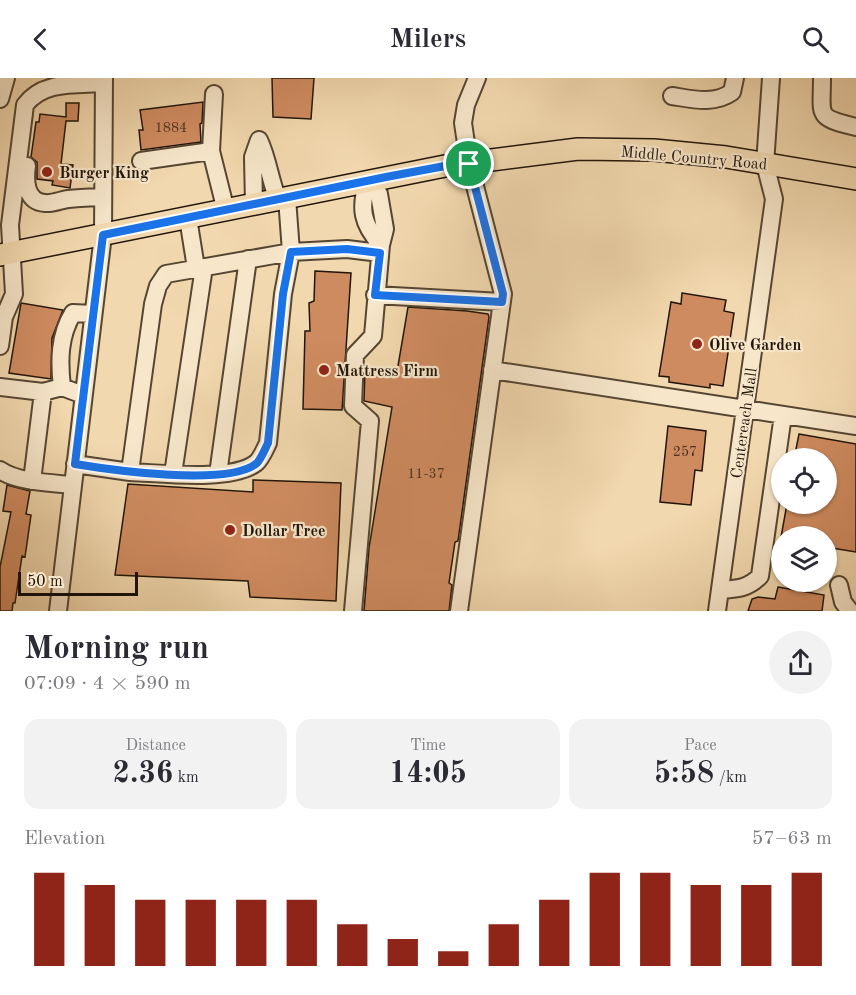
<!DOCTYPE html>
<meta charset="utf-8">
<style>
:root{--surface:#fff;--page:#f2f2f3;--text:#2b2b33;--muted:#7c7c81;--accent:#8f2418}
body{margin:0;font-family:"Old Standard TT",serif;background:var(--page);color:var(--text);height:100vh;display:flex;flex-direction:column;font-size:22px;white-space:nowrap}
*{box-sizing:border-box;margin:0}
p{font-size:20px;color:var(--muted)}
.icon{flex:none;width:33px;height:33px;fill:none;stroke:currentColor;stroke-width:2;stroke-linecap:round;stroke-linejoin:round}
.map{position:relative;height:533px;overflow:hidden}
.details{display:flex;flex-direction:column;background:var(--surface);flex:1}
.details>*{flex:none}
.controls{position:absolute;left:771px;top:370px;display:grid;gap:12px}
.controls a{display:grid;place-items:center;width:66px;height:66px;border-radius:50%;background:var(--surface);box-shadow:0 2px 4px #0004;font-size:30px}
.scale{position:absolute;left:18px;bottom:15px;width:120px;box-sizing:border-box;padding-left:6px;border:3px solid #21150a;border-top:0;font-size:16px;line-height:21px;white-space:nowrap;color:#21150a;-webkit-text-stroke:4px #f7e6ca;paint-order:stroke}
.pin{position:absolute;display:grid;place-items:center;width:51px;height:51px;color:#fff;margin:-26px;border:3px solid #fff;border-radius:50%;box-shadow:0 2px 6px #0007}
.round{display:grid;place-items:center;flex:none;width:63px;height:63px;border-radius:32px;background:var(--page)}
.head{display:flex;align-items:center;justify-content:space-between;height:102px;padding:0 24px}
h1{font-size:33px;font-weight:700;line-height:45px}
.stats{display:grid;grid-template-columns:repeat(3,1fr);gap:9px;height:102px;padding:6px 24px}
.stats div{display:grid;align-content:center;border-radius:15px;background:var(--page);text-align:center}
.stats b{font-size:30px;font-weight:700}
.stats small{font-size:16px;font-weight:400}
.stats p{font-size:16px}
.chart{height:168px;padding:12px 24px}
.chart p{display:flex;justify-content:space-between}
.chart svg{width:100%;height:108px;margin-top:6px;stroke:var(--accent);stroke-width:6}
header{display:flex;justify-content:space-between;align-items:center;height:78px;padding:0 24px;background:var(--surface);font-size:27px;font-weight:700}
.map>svg:first-child{display:block}
.building{fill:#cf8b60;stroke:#21150a;stroke-width:1.5}
.lines{fill:none;stroke-linecap:round;stroke-linejoin:round}
.minor-casing{stroke:#554633;stroke-width:20}
.major-casing{stroke:#21150a;stroke-width:24}
.minor{stroke:#f7e6ca;stroke-width:16}
.major{stroke:#f2d8ae;stroke-width:21}
.route-casing{stroke:#fff;stroke-width:12}
.route{stroke:#1a73e8;stroke-width:8}
.poi-dot{fill:#8f2418;stroke:#f7e6ca;stroke-width:2}
.labels{text-anchor:middle;stroke-width:4.5;stroke-linejoin:round;paint-order:stroke}
.number-label{font-size:14px;fill:#4c3220}
.street-label{font-size:16px;fill:#21150a;stroke:#f7e6ca}
.poi-label{font-size:16px;font-weight:bold;fill:#21150a;stroke:#f7e6ca;text-anchor:start}
</style>
<header><svg class="icon" aria-label="back" viewBox="0 0 24 24"><path d="M15 5l-7 7 7 7"/></svg>Milers<svg class="icon" aria-label="search" viewBox="0 0 24 24"><circle cx="10" cy="10" r="6"/><path d="M15 15l6 6"/></svg></header>
<div class="map">
<svg width="856" height="533" viewBox="0 0 856 533">
<rect width="100%" height="100%" fill="#f2d8ae"/>
<filter id="stains"><feTurbulence type="fractalNoise" baseFrequency=".00333" numOctaves="4"/><feColorMatrix values="0 0 0 0 .2 0 0 0 0 .09 0 0 0 0 .02 0 0 0 .5 -.17"/></filter>
<radialGradient id="worn" r=".72"><stop offset=".6" stop-color="#630" stop-opacity="0"/><stop offset="1" stop-color="#630" stop-opacity=".3"/></radialGradient>
<path class="building" d="M272 0H314L311 41 273 39Z
M203 24 202 45 200 46 201 64 141 72 139 52H143L140 32Z
M66 25H79L78 43H66L61 86 73 87 70 110 52 107 53 103 37 101V84L31 79 36 44H39L40 36 66 39Z
M315 193 351 195 342 332 303 331 305 253H310L309 225 314 223Z
M682 215 726 222 724 233 734 235 723 308 710 306V310L669 304V299L659 298 671 224 681 226Z
M21 225 63 232 52 260 51 301 9 295Z
M408 229 467 233 488 236 489 239 458 463 455 464 449 505 452 507 449 533H364L369 470 392 329 364 323 365 291 397 294Z
M668 348 706 353 702 393 695 392 691 427 660 424Z
M799 356 856 366V474L826 469V459H781L787 426H826V381H794Z
M253 402 341 405 336 523 250 519 248 503 115 497 128 406 253 414Z
M7 407 30 413 26 436 31 437 25 479 22 478 15 525H13L12 533H0V489L11 434 3 433Z
M778 509 824 517 822 533H748L752 521 758 519 775 521Z"/>
<g class="lines">
<defs>
<path id="minor" d="M822 0C822 39 815 39 856 49
M214 16 211 73 226 133
M672 18C692 21 714 27 732 14L735 0
M0 21 6 0
M259 62C268 81 270 102 278 122
M141 83 211 73
M27 88C25 101 25 124 45 125 52 126 61 122 68 121 80 120 91 119 102 119
M368 103C359 130 362 146 381 167
M254 127 253 79 259 62
M188 140 196 190
M375 217 502 224
M0 268 4 239 14 216 10 147 25 27C43 2 77 7 104 5
M492 292 856 348
M0 309 43 314
M62 309C59 283 59 258 73 235L93 236
M75 386 130 394 153 226 158 208 166 196 291 174 347 171 380 175
M0 392C16 404 52 405 72 407
M130 394C161 395 231 404 256 385 261 381 265 371 268 365L283 216 291 174 287 120
M173 396 204 189
M218 396 248 181
M32 403 43 314 62 309 83 317
M839 507 843 524 850 533
M720 512C736 511 748 511 760 498L783 337
M58 533 103 157 104 0
M353 533 370 343 353 328 355 277 373 258 381 167 385 151 379 116 368 103
M459 533 503 216 469 85 463 45 466 27 477 0
M717 533 774 121 765 86 771 0"/>
<path id="major" d="M0 177 445 88 578 71 654 72 726 79 856 101"/>
</defs>
<use href="#minor" class="minor-casing"/>
<use href="#major" class="major-casing"/>
<use href="#minor" class="minor"/>
<use href="#major" class="major"/>
</g>
<g class="lines">
<defs>
<path id="route" d="M469 86 503 216 502 224 375 217 380 175 347 171 291 174 283 216 268 365C265 371 261 381 257 385 229 409 111 392 75 386L103 157 386 99 445 88Z"/>
</defs>
<use href="#route" class="route-casing"/>
<use href="#route" class="route"/>
</g>
<g class="poi-dot">
<circle cx="47" cy="94" r="6"/>
<circle cx="697" cy="266" r="6"/>
<circle cx="324" cy="292" r="6"/>
<circle cx="230" cy="452" r="6"/>
</g>
<g class="labels">
<g class="number-label">
<text x="171" y="54">1884</text>
<text x="685" y="378">257</text>
<text x="426" y="400">11-37</text>
</g>
<g class="street-label">
<text transform="translate(694 79) rotate(5)" y="6">Middle Country Road</text>
<text transform="translate(743 345) rotate(-82)" y="6">Centereach Mall</text>
</g>
<g class="poi-label">
<text x="59" y="100">Burger King</text>
<text x="709" y="272">Olive Garden</text>
<text x="336" y="298">Mattress Firm</text>
<text x="242" y="458">Dollar Tree</text>
</g>
</g>
<rect width="100%" height="100%" filter="url(#stains)"/>
<rect width="100%" height="100%" fill="url(#worn)"/>
</svg>
<div class="controls">
<a><svg class="icon" aria-label="locate" viewBox="0 0 24 24"><circle cx="12" cy="12" r="6"/><path d="M12 2v4M12 18v4M2 12h4M18 12h4"/></svg></a>
<a><svg class="icon" aria-label="layers" viewBox="0 0 24 24"><path d="M12 4l9 5-9 5-9-5zM3 14l9 5 9-5"/></svg></a>
</div>
<div class="scale">50 m</div>
<div class="pin" style="left:469px;top:86px;background:#1e9e55"><svg class="icon" aria-label="arrive" viewBox="0 0 24 24"><path d="M6 21V4h12l-3 4 3 4H6"/></svg></div>
</div>
<section class="details">
<div class="head"><div><h1>Morning run</h1><p>07:09 · 4 × 590 m</p></div><a class="round"><svg class="icon" aria-label="share" viewBox="0 0 24 24"><path d="M12 15V3M7 8l5-5 5 5M5 13v7h14v-7"/></svg></a></div>
<div class="stats">
<div><p>Distance</p><b>2.36<small> km</small></b></div>
<div><p>Time</p><b>14:05</b></div>
<div><p>Pace</p><b>5:58<small> /km</small></b></div>
</div>
<div class="chart"><p><span>Elevation</span>57–63 m</p>
<svg viewBox="0 0 160 44" preserveAspectRatio="none"><path d="M5 44V6M15 44V11M25 44V17M35 44V17M45 44V17M55 44V17M65 44V27M75 44V33M85 44V38M95 44V27M105 44V17M115 44V6M125 44V6M135 44V11M145 44V11M155 44V6"/></svg>
</div>
</section>
